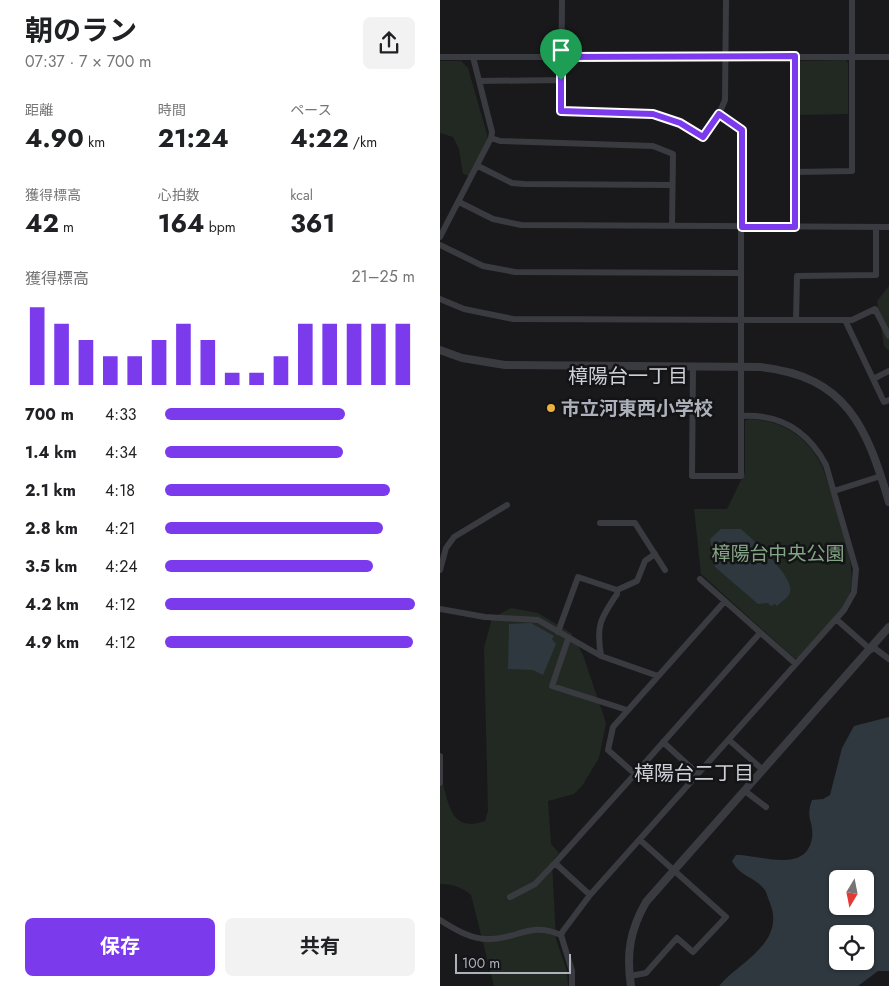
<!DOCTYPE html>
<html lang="ja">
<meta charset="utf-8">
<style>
:root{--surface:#fff;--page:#f2f2f2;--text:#202124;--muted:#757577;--accent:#7c3aed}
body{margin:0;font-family:Jost,"Noto Sans JP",sans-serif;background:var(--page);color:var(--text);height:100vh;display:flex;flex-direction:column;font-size:19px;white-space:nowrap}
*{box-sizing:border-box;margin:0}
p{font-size:16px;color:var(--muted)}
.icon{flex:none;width:28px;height:28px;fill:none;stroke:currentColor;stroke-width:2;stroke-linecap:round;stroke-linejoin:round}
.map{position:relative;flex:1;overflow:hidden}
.drawer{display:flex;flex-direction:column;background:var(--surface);width:440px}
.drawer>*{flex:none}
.needle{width:32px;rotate:190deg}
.controls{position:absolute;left:389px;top:870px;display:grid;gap:10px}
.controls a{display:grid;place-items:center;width:45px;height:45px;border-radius:8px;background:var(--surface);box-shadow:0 1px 4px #0004;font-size:25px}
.scale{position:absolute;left:15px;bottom:12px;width:116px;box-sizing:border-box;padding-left:5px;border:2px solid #acb1bb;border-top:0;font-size:14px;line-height:18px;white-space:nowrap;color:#acb1bb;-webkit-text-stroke:4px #141416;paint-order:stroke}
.pin{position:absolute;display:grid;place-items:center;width:42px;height:42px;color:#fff;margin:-51px -21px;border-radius:50% 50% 50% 0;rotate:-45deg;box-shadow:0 0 5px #0007}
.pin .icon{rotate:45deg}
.round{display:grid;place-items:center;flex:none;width:52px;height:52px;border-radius:8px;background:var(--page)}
.summary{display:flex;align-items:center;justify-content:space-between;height:85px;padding:0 25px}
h1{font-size:28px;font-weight:700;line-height:38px}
.stats{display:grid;grid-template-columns:repeat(3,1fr);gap:8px;height:85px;padding:5px 25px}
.stats div{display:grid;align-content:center}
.stats b{font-size:25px;font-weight:700}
.stats small{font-size:14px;font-weight:400}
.stats p{font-size:14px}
.chart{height:140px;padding:10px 25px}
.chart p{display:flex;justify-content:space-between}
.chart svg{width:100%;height:90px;margin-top:5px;stroke:var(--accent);stroke-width:6}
.action{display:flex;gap:10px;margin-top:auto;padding:10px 25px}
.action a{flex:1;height:58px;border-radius:8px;background:var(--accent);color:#fff;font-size:20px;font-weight:700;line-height:58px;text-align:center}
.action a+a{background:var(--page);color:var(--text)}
ul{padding:0 25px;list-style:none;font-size:16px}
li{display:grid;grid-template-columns:80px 60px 1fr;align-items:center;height:38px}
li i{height:12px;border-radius:6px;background:var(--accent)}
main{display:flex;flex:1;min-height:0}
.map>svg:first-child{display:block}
.green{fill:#212922}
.water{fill:#2f383f;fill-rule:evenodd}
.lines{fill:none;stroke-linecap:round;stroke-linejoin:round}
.minor{stroke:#3a3b40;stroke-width:6}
.tertiary{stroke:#3a3b40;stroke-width:8}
.route-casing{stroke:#fff;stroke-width:10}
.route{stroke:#7c3aed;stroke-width:6}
.poi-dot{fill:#eeb03f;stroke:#141416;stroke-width:2}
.labels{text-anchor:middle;stroke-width:5;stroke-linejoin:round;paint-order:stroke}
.poi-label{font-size:19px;font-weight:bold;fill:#acb1bb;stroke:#141416;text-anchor:start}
.park-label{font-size:19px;fill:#84a585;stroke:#141416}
.neighbourhood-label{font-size:20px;fill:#cdd0d7;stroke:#141416}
</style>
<main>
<section class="drawer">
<div class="summary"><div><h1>朝のラン</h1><p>07:37 · 7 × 700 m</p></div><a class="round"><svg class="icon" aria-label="share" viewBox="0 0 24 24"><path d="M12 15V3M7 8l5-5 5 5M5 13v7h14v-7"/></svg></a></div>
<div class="stats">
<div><p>距離</p><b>4.90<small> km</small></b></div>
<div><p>時間</p><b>21:24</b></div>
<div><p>ペース</p><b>4:22<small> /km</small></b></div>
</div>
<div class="stats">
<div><p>獲得標高</p><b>42<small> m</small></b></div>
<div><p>心拍数</p><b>164<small> bpm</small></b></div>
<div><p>kcal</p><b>361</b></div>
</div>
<div class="chart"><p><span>獲得標高</span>21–25 m</p>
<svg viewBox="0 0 160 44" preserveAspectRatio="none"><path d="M5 44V6M15 44V14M25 44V22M35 44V30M45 44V30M55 44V22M65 44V14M75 44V22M85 44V38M95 44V38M105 44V30M115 44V14M125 44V14M135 44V14M145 44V14M155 44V14"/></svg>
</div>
<ul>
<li><b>700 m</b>4:33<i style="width:72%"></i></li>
<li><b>1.4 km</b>4:34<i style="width:71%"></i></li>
<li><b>2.1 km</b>4:18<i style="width:90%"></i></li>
<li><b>2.8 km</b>4:21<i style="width:87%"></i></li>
<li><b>3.5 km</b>4:24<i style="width:83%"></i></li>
<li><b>4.2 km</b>4:12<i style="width:100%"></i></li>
<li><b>4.9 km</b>4:12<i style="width:99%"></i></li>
</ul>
<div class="action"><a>保存</a><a>共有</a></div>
</section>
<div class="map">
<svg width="449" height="986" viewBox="0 0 449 986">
<rect width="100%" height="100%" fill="#19191b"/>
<path class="green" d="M406 60 408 63V114L358 115V63L361 61Z
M0 61H21L28 68 47 134 48 139 29 176 23 174 19 149 13 137 0 133Z
M449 286V351L444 346 437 301Z
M308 419C343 420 368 437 383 468 392 497 419 564 410 592 404 614 373 640 358 658H354L261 574 254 509H287L305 472V421Z
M71 608 98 613 131 633 143 655 166 723 159 758 142 786 134 794 108 801 111 844 119 853 112 862 116 939 127 971 128 986H54L31 895C22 887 12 884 0 884V774C9 801 9 834 45 821L48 811 44 648 52 618Z"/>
<path class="water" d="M281 529H301C312 539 355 577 350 592 348 599 341 601 337 606L335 604 331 606 328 603 318 604 275 567 270 539Z
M91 623 114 636 112 639 116 644 103 675 93 670 68 669 69 624Z
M449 717V971H438L418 986H279C299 962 346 943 330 903 328 899 327 892 324 889 315 877 299 876 292 861L296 855C318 854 366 875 372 838 374 821 365 819 372 800L383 799 390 795 402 748 414 726ZM398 879H425V906H398ZM398 934H425V961H398Z"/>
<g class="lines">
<path class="minor" d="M122 0 121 111 213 114 240 123 263 137 279 114 285 100 286 0
M355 56V227
M0 57H449
M39 81 121 80
M51 138 60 141 213 146 233 154 232 225
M38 166 72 183 84 184 232 185
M355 172 412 171V0
M19 202 53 219 81 225 449 227
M0 237 51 138 52 132 33 57
M0 245 43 266 75 272 301 273
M0 299 24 309 73 319 356 320 357 276 436 275V227
M356 320H412L435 309 449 336
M405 320 444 402 449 400
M253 367 252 476H301V130L279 114
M433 379 449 371
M394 491 441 476
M160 523H195L225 570
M0 570 6 548 14 537 67 505
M260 579 356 664
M177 590 197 581 205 561 215 554
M0 609 45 617 98 620 161 656 218 676
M396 619 431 650
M118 632 138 577 177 590V594C160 619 156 626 161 656
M128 639 112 686 187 710
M433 647 449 659
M289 740 323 770
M223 742 258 774
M0 756V783
M195 774 320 633
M305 791 326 807
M150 895 115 863 195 774 168 750 173 727 285 601
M70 897 95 884 115 863
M0 920C14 929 32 940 50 939 78 939 90 921 121 935
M190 976 206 973 237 938 253 952 286 917 200 840
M132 986V971L121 935 123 931 150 895 404 610 414 592 416 569 386 465C368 431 340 414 302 416"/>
<path class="tertiary" d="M0 350 22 358 65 365 320 367C407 376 427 428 449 502
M191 986C186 954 190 930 206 902L449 627"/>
</g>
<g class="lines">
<defs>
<path id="route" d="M355 56V227H302V130L279 114 263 137 240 123 213 114 121 111V57Z"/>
</defs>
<use href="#route" class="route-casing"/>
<use href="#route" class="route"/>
</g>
<circle class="poi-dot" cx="111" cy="408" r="5"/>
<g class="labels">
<g class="poi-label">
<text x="121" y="415">市立河東西小学校</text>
</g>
<g class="park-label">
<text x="338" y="560">樟陽台中央公園</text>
</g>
<g class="neighbourhood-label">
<text x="188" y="383">樟陽台一丁目</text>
<text x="254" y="780">樟陽台二丁目</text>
</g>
</g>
</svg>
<div class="controls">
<a><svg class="needle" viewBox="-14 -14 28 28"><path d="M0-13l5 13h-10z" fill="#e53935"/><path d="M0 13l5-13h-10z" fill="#757577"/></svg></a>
<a><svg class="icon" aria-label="locate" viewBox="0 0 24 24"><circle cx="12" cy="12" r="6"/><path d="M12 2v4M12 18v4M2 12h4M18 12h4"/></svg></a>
</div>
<div class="scale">100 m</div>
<div class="pin" style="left:121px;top:80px;background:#1e9e55"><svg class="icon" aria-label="arrive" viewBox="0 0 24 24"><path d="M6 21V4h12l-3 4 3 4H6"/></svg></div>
</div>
</main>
